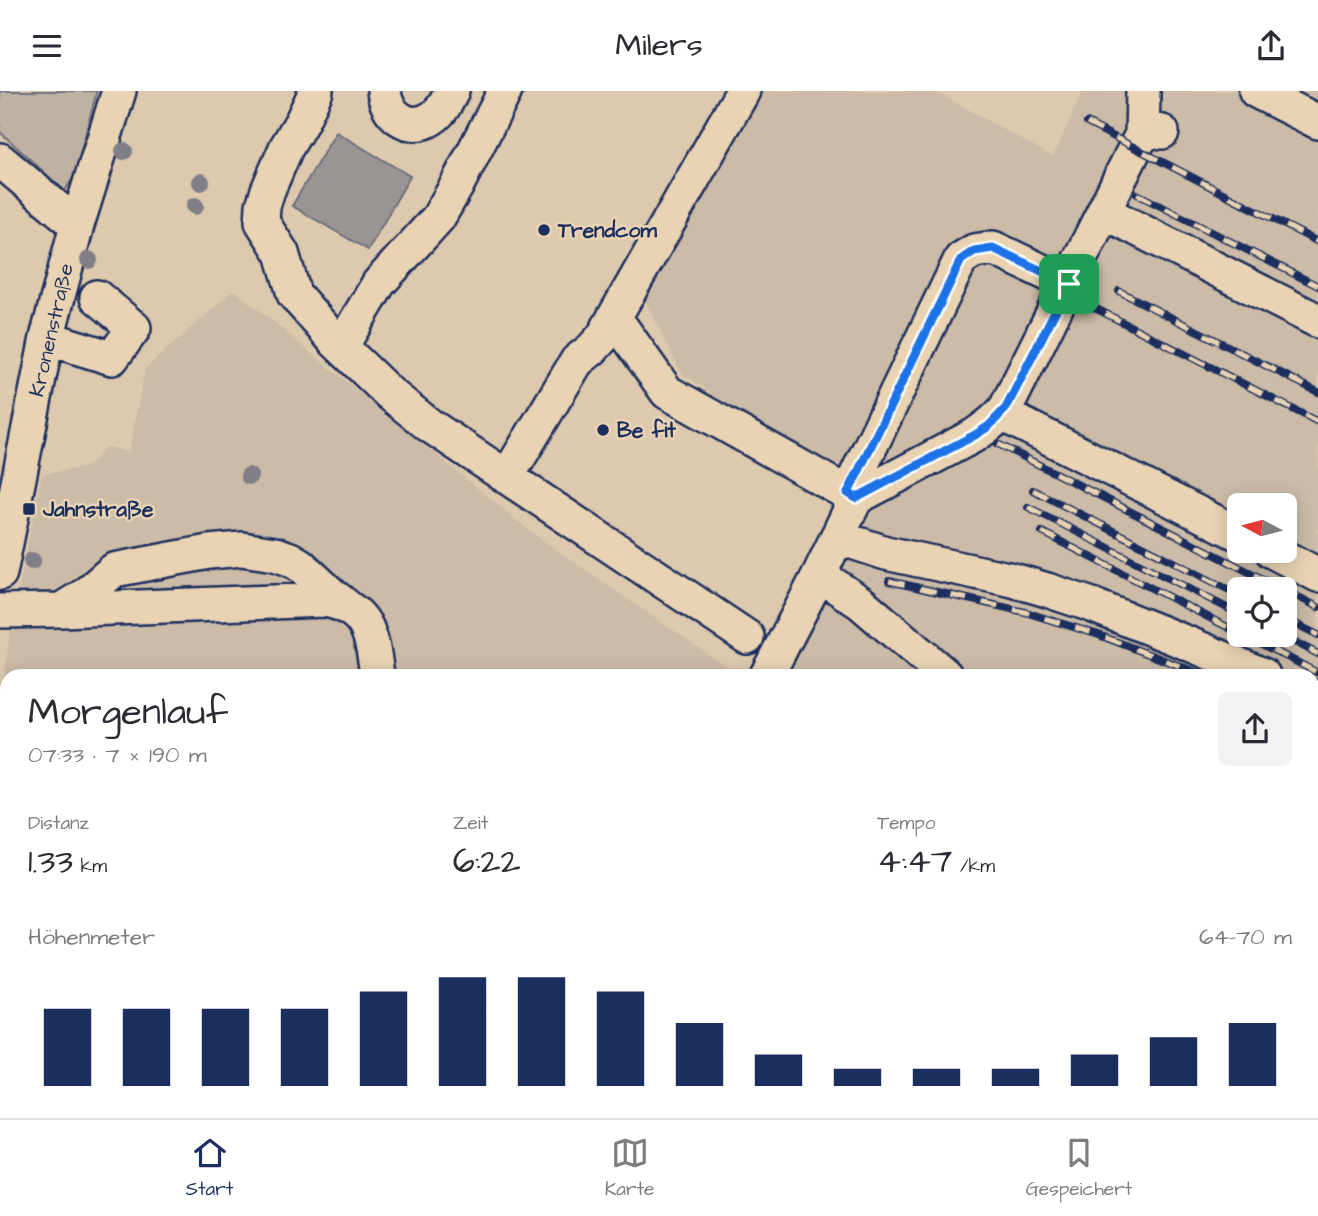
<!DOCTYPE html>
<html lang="de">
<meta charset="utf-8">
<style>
:root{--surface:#fff;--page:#f2f2f3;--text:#2b2b33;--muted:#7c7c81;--line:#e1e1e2;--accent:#1b2f5e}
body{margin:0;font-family:"Architects Daughter",sans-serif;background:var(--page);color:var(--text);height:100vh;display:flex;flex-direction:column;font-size:26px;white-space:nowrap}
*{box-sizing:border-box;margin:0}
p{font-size:23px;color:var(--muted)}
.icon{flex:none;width:38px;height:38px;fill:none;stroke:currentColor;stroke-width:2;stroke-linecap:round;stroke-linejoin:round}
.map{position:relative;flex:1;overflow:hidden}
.sheet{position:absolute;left:0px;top:578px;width:1320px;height:450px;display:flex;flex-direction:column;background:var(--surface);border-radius:21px 21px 0 0;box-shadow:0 4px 18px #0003}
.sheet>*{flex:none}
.needle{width:46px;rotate:277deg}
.tools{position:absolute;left:1227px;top:402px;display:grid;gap:14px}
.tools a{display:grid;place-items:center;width:70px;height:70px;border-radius:10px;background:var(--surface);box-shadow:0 4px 18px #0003;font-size:35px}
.pin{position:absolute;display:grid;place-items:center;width:60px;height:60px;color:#fff;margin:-30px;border-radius:14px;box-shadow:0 4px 10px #0006}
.round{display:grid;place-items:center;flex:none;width:74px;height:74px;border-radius:10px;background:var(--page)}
.head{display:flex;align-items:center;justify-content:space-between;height:119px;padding:0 28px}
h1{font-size:38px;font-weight:600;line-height:52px}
.metrics{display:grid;grid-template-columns:repeat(3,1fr);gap:10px;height:119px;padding:7px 28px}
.metrics div{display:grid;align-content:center}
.metrics b{font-size:35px;font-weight:600}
.metrics small{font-size:19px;font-weight:400}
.metrics p{font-size:19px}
.chart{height:196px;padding:14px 28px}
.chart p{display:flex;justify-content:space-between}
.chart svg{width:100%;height:126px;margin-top:7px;stroke:var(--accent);stroke-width:6}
header{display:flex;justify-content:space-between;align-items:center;height:91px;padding:0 28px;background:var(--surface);font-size:32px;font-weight:600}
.menu{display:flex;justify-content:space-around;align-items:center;height:98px;border-top:2px solid var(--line);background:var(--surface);font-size:19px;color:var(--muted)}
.menu a{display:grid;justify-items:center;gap:4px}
.menu .active{color:var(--accent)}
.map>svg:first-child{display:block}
.built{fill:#cbbba7;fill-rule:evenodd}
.green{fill:#c0b2a2;stroke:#6e7080;stroke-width:2}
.water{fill:#9a9593;stroke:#676c7e;stroke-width:2}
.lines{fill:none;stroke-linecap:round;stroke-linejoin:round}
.minor-casing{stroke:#1b2f5e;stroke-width:38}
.minor{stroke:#e9d3b3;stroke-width:33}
.rail-casing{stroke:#1b2f5e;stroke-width:8}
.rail{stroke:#e9d3b3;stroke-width:5;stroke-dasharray:16;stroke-linecap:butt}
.tree{fill:#807f88}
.route-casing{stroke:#fff;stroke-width:14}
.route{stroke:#1a73e8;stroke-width:9}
.poi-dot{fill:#1b2f5e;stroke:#e9d3b3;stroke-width:2.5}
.labels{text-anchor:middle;stroke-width:5;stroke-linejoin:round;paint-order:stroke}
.poi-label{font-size:21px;font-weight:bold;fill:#1b2f5e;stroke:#e9d3b3;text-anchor:start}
.street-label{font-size:21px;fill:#1b2f5e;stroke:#e9d3b3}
</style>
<header><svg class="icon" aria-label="menu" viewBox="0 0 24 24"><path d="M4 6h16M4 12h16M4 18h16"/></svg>Milers<svg class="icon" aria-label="share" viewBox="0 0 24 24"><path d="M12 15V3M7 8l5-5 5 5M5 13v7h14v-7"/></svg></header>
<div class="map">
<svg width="1318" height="1027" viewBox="0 0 1318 1027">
<rect width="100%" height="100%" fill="#ddc9ae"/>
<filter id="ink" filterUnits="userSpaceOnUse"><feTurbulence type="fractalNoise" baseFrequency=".0143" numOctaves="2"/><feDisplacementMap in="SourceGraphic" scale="14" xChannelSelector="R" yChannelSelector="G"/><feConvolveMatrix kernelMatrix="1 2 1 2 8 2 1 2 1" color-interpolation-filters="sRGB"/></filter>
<g filter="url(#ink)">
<path class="built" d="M758 0H935L1053 66 1083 0H1318V1027H0V922L7 904V1020H1312V584H772L795 507 844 377 748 329 681 281 643 205ZM1239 415H1284V460H1239ZM1239 499H1284V544H1239Z
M234 199 536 445 738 584H7V714L3 595 10 542 42 383 83 377 93 371 106 356 129 361 145 278Z"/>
<path class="green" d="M0 0H97L74 85 65 100 0 41Z"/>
<path class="water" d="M336 41 410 85 368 159 292 115Z"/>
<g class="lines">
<defs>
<path id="minor" d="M316 0 302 30 286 57 268 99 263 115 262 131 282 162 294 203 335 250 389 302 429 334 747 546
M384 0C386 24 410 42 432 27 442 21 447 10 452 0
M1256 0 1318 31
M1142 45 1143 0
M0 69 77 134
M1104 121 1318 230
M614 226 667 301 856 407 819 484 767 584
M47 247 112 267 134 237 97 206
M341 256 379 192 438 127 456 96 505 0
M1002 323 1239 443
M507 386 577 270 592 258 603 246 743 0
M848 402 961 168 974 160 993 157 1069 193
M856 407 975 344C987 336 998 328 1006 317L1139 49C1145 42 1153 38 1162 41
M837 446 886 462 1013 489 1047 499 1089 513 1192 554 1263 584
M1272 460 1318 484
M0 482 47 247 77 134 119 0
M819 484 861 512 945 584
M61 519 85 504 114 479 209 461 242 458 275 463 290 468 300 474 331 503 346 515
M0 520 61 519 324 509C369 516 372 546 377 584
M1312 606 1318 608
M1312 733 1318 735
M168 1020V1027"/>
</defs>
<use href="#minor" class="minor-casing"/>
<use href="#minor" class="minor"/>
<defs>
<path id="rail" d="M1087 32 1318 151
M1137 103 1318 195
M1119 200 1318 301
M1077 208 1318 331
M998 353 1318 516
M1033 399 1239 504
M1028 416 1239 523
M1042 441 1239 542
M889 490 1025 521 1099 544 1203 584
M1284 527 1318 544
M1244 544 1318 582
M1281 544 1318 563
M1312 628 1318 630
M1312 688 1318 690
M1312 804 1318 806
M1312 849 1318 851
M1312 909H1318
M1312 931H1318
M1312 987H1318"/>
</defs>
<use href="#rail" class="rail-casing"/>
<use href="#rail" class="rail"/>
</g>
<g class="tree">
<circle cx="124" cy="60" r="9"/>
<circle cx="201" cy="91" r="9"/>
<circle cx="195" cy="115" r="9"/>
<circle cx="89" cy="169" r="9"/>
<circle cx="249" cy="385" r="9"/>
<circle cx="32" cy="470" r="9"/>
</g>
</g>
<g class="lines" filter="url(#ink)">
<defs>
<path id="route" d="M993 157 1069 193 1006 317 989 335 975 344 856 407 848 402 961 169 974 160Z"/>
</defs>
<use href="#route" class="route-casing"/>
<use href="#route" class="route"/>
</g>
<g class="poi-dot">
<circle cx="544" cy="139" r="7"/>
<circle cx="603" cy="339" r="7"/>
<rect x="22" y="411" width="14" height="14" rx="3.5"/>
</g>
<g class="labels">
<g class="poi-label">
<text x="558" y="146">Trendcom</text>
<text x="617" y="346">Be fit</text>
<text x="43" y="425">Jahnstraße</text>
</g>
<g class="street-label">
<text transform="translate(51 239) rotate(-77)" y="7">Kronenstraße</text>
</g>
</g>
</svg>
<div class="tools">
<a><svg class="needle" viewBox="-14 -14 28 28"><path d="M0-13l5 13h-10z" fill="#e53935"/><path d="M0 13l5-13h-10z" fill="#7c7c81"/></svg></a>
<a><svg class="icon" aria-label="locate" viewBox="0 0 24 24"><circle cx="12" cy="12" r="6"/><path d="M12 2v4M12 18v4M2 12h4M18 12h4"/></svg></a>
</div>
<div class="pin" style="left:1069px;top:193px;background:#1e9e55"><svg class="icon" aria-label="arrive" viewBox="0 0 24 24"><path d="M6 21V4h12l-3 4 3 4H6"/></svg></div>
<section class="sheet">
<div class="head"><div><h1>Morgenlauf</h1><p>07:33 · 7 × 190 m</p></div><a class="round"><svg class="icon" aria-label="share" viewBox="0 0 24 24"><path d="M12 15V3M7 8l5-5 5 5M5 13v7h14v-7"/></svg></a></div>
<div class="metrics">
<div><p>Distanz</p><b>1.33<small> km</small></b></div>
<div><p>Zeit</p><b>6:22</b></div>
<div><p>Tempo</p><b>4:47<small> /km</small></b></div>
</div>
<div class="chart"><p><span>Höhenmeter</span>64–70 m</p>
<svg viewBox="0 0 160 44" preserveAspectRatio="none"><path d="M5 44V17M15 44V17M25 44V17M35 44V17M45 44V11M55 44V6M65 44V6M75 44V11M85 44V22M95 44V33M105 44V38M115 44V38M125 44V38M135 44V33M145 44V27M155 44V22"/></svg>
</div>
</section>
</div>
<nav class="menu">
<a class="active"><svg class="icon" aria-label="home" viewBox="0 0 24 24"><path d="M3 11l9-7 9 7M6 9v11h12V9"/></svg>Start</a>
<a><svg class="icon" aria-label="map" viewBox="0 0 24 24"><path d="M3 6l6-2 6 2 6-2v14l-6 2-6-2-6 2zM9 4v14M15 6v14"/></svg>Karte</a>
<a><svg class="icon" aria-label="saved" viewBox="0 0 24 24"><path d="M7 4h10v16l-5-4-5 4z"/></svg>Gespeichert</a>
</nav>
